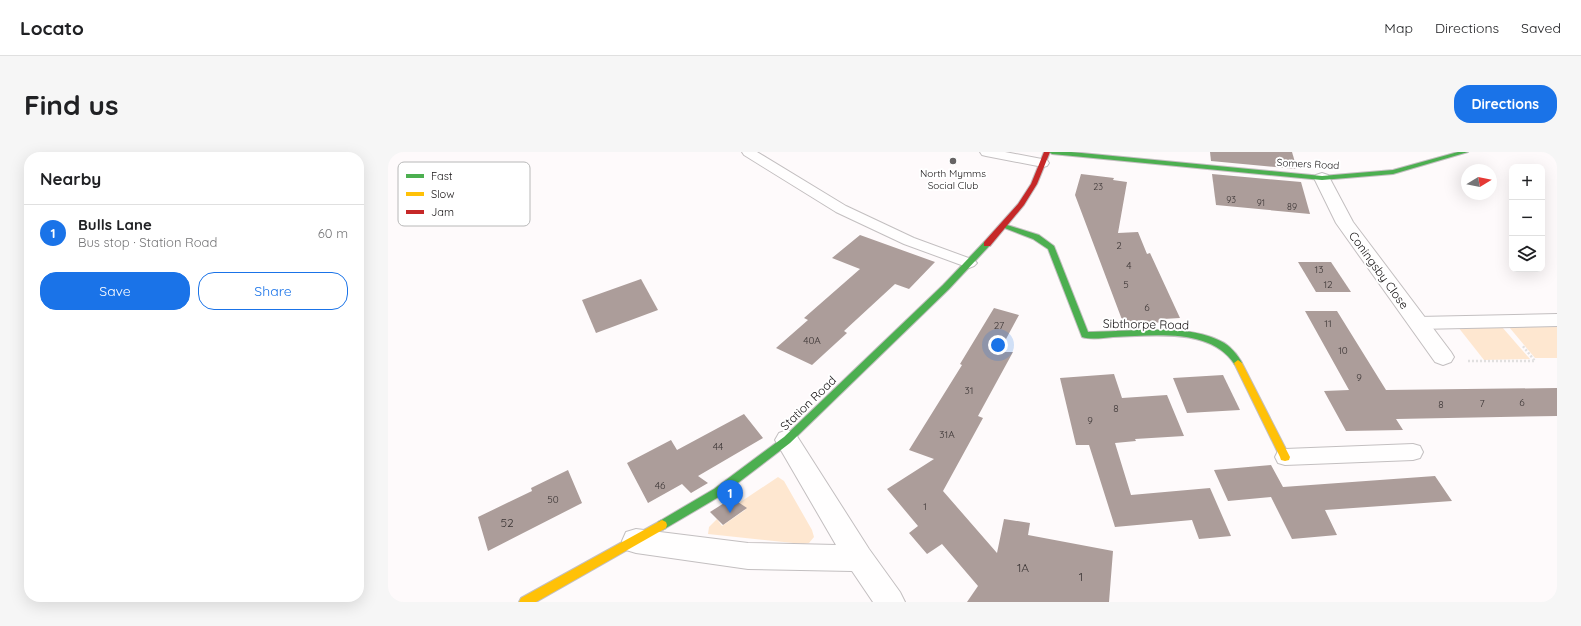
<!DOCTYPE html>
<meta charset="utf-8">
<style>
:root{--surface:#fff;--page:#f6f6f6;--text:#202124;--muted:#757577;--line:#e0e0e0;--accent:#1a73e8}
body{margin:0;font-family:Quicksand,sans-serif;background:var(--page);color:var(--text)}
.controls{position:absolute;right:12px;top:12px;display:grid;overflow:hidden;border-radius:8px;box-shadow:0 4px 16px #0002}
.controls button{width:36px;height:36px;display:grid;place-items:center;padding:0;border:0;border-bottom:1px solid var(--line);background:var(--surface);color:var(--text);font:20px sans-serif}
.compass{position:absolute;left:1073px;top:12px;width:36px;height:36px;border-radius:50%;background:var(--surface);box-shadow:0 4px 16px #0002;rotate:80deg}
.you{position:absolute;left:610px;top:193px;width:14px;height:14px;margin:-10px;border:3px solid #fff;border-radius:50%;background:#1a73e8;box-shadow:0 0 0 6px #1a73e833}
.badge{display:grid;place-items:center;width:26px;height:26px;border-radius:50%;background:var(--accent);color:#fff;font-size:13px;font-weight:700}
.pin{position:absolute;translate:-50% -33px;filter:drop-shadow(0 1px 2px #0008)}
.pin::after{content:'';position:absolute;top:21px;width:14px;height:12px;background:inherit;clip-path:polygon(0 0,100% 0,50% 100%)}
.list{margin:0;padding:0;list-style:none}
h2{display:flex;justify-content:space-between;align-items:center;height:52px;margin:0;padding:0 16px;font-size:17px}
h2 small{font-size:13px;font-weight:400;color:var(--muted)}
.list li{display:grid;grid-template-columns:26px 1fr auto;gap:12px;align-items:center;box-sizing:border-box;height:56px;padding:0 16px;border-top:1px solid var(--line)}
.list b{display:block;font-size:15px;white-space:nowrap}
.list p{margin:0;font-size:13px;white-space:nowrap;color:var(--muted)}
.list em{font-size:13px;font-style:normal;color:var(--muted)}
.actions{display:flex;gap:8px;padding:12px 16px}
.actions a{flex:1;padding:9px 0;border:1px solid var(--accent);border-radius:16px;text-align:center;font-size:14px;color:var(--accent)}
.actions .main{background:var(--accent);color:#fff}
.icon{flex:none;width:22px;height:22px;fill:none;stroke:currentColor;stroke-width:2;stroke-linecap:round;stroke-linejoin:round}
.map{position:relative;flex:none;width:1169px;height:450px;overflow:hidden;border-radius:16px}
header{display:flex;align-items:center;gap:24px;box-sizing:border-box;height:56px;padding:0 20px;background:var(--surface);border-bottom:1px solid var(--line)}
header strong{font-size:19px}
nav{display:flex;gap:22px;margin-inline-start:auto;font-size:14px}
.intro{display:flex;align-items:center;justify-content:space-between;box-sizing:border-box;height:96px;padding:0 24px}
h1{margin:0;font-size:28px}
.button{padding:10px 18px;border-radius:16px;background:var(--accent);color:#fff;font-size:14px;font-weight:700}
main{display:flex;gap:24px;padding:0 24px}
aside{flex:1;background:var(--surface);border-radius:16px;box-shadow:0 4px 16px #0002}
.map>svg:first-child{display:block}
.green{fill:#fee7d0}
.building{fill:#ac9d9a}
.lines{fill:none;stroke-linecap:round;stroke-linejoin:round}
.lane-casing{stroke:#c3bfc0;stroke-width:2}
.street-casing{stroke:#c3bfc0;stroke-width:2}
.fast-casing{stroke:#c3bfc0;stroke-width:2}
.slow-casing{stroke:#c3bfc0;stroke-width:2}
.jam-casing{stroke:#c3bfc0;stroke-width:2}
.path{stroke:#e1e0e0;stroke-width:2.5;stroke-dasharray:2 2;stroke-linecap:butt}
.lane{fill:#fffefe;fill-rule:evenodd}
.street{fill:#fffefe;fill-rule:evenodd}
.fast{fill:#4caf50;fill-rule:evenodd}
.slow{fill:#ffc107;fill-rule:evenodd}
.jam{fill:#c62828;fill-rule:evenodd}
.poi-dot{fill:#666364;stroke:#fff;stroke-width:1.5}
.labels{text-anchor:middle;dominant-baseline:central;stroke-width:4;stroke-linejoin:round;paint-order:stroke}
.far-number-label{font-size:9px;fill:#3a3434}
.far-street-label{font-size:10px;fill:#141112;stroke:#fff}
.far-poi-label{font-size:10px;fill:#141112;stroke:#fff}
.number-label{font-size:10px;fill:#3a3434}
.street-label{font-size:12px;fill:#141112;stroke:#fff}
.near-number-label{font-size:12px;fill:#3a3434}
.key{fill:#fff;stroke:#b8b8b8;stroke-width:1}
.key-label{font-size:11px;fill:#141112}
</style>
<header>
<strong>Locato</strong>
<nav><a>Map</a><a>Directions</a><a>Saved</a></nav>
</header>
<div class="intro"><h1>Find us</h1><a class="button">Directions</a></div>
<main>
<aside>
<h2>Nearby<small></small></h2>
<ul class="list">
<li><span class="badge">1</span><div><b>Bulls Lane</b><p>Bus stop · Station Road</p></div><em>60 m</em></li>
</ul>
<div class="actions"><a class="main">Save</a><a>Share</a></div>
</aside>
<div class="map">
<svg width="1169" height="450" viewBox="0 0 1169 450">
<rect width="100%" height="100%" fill="#fefafb"/>
<!-- green -->
<g class="green">
<polygon points="1070,175 1114,175 1142,207 1096,208"/>
<polygon points="1121,175 1169,175 1169,206 1147,206"/>
<polygon points="390,325 396,329 424,378 426,385 421,391 415,392 320,382 321,375 329,367 334,374 357,358 351,351"/>
</g>
<!-- building -->
<g class="building">
<polygon points="822,0 904,0 909,17 823,9"/>
<polygon points="693,22 726,26 725,28 739,30 730,81 750,80 759,102 762,101 792,166 775,167 777,170 736,173 687,43"/>
<polygon points="824,22 913,30 922,62 828,53"/>
<polygon points="472,83 547,110 521,137 507,132 456,179 459,181 424,213 388,196 420,168 416,166 472,117 444,106"/>
<polygon points="910,110 943,110 963,140 928,140"/>
<polygon points="253,127 270,158 208,181 194,148"/>
<polygon points="606,156 631,163 611,200 625,200 590,264 595,266 555,339 609,401 616,367 642,371 640,383 725,399 721,450 579,450 590,434 554,392 539,402 521,381 530,374 499,337 546,307 521,298 574,213 572,212"/>
<polygon points="917,159 949,159 998,238 1169,236 1169,264 1008,267 1015,278 958,279 936,239 961,238"/>
<polygon points="726,222 734,246 779,243 796,284 747,287 748,289 727,291 743,343 822,336 843,384 811,387 804,368 727,375 701,293 688,293 672,226"/>
<polygon points="835,223 852,258 799,261 785,226"/>
<polygon points="356,262 375,286 310,324 320,331 303,341 294,332 260,351 239,311 283,288 289,298"/>
<polygon points="883,313 895,335 1047,324 1064,349 937,358 949,383 904,387 883,345 840,349 826,318"/>
<polygon points="180,318 194,351 100,399 90,365 144,339 143,336"/>
<polygon points="344,346 359,356 335,373 322,360"/>
</g>
<g class="lines">
<defs>
<g id="lane">
<polygon points="354,0 369,0 458,54 526,86 586,108 589,111 586,114 581,116 576,114 516,92 448,60 356,3"/>
<polygon points="592,0 617,0 659,8 661,11 659,14 655,15 598,4 594,3"/>
<polygon points="1169,162 1169,174 1030,177 1024,175 1022,171 1024,167 1030,165"/>
<polygon points="1025,292 1032,294 1035,300 1032,306 1025,308 897,313 890,311 887,305 890,299 897,297"/>
</g>
<g id="street">
<polygon points="934,21 940,23 965,70 1063,200 1066,205 1063,210 1055,213 1047,210 948,71 926,26 928,23"/>
<polygon points="399,278 407,281 481,397 512,440 517,450 485,450 464,419 360,417 248,401 238,398 234,389 238,380 248,377 360,391 448,393 387,288 391,281"/>
</g>
<g id="fast">
<polygon points="661,0 683,0 934,24 1005,18 1070,0 1080,0 1005,22 934,28 664,2"/>
<path d="M616 72 651 83 666 94 700 180C737 180 795 172 828 187 839 191 847 199 853 209L854 211 853 213H847C823 175 764 184 725 185 715 186 703 188 694 185L660 97 645 87 614 75V73Z"/>
<polygon points="596,90 602,90 603,92 561,137 402,291 334,343 278,376 274,378 270,376 269,373 270,370 326,337 396,285 555,133"/>
</g>
<g id="slow">
<polygon points="850,208 854,211 902,305 901,308 897,309 893,308 892,305 846,211"/>
<polygon points="274,368 278,370 279,373 278,376 148,450 131,450 133,446"/>
</g>
<polygon id="jam" points="656,0 662,0 649,32 636,53 602,94 596,94 596,90 630,52 643,32"/>
</defs>
<!-- lane casing -->
<use href="#lane" class="lane-casing"/>
<!-- street casing -->
<use href="#street" class="street-casing"/>
<!-- fast casing -->
<use href="#fast" class="fast-casing"/>
<!-- slow casing -->
<use href="#slow" class="slow-casing"/>
<!-- jam casing -->
<use href="#jam" class="jam-casing"/>
<!-- path -->
<polyline class="path" points="1080,209 1147,209 1134,193"/>
<!-- lane -->
<use href="#lane" class="lane"/>
<!-- street -->
<use href="#street" class="street"/>
<!-- fast -->
<use href="#fast" class="fast"/>
<!-- slow -->
<use href="#slow" class="slow"/>
<!-- jam -->
<use href="#jam" class="jam"/>
</g>
<!-- markers -->
<circle class="poi-dot" cx="565" cy="9" r="4"/>
<g class="labels">
<!-- far-number labels -->
<g class="far-number-label">
<text x="710" y="34">23</text>
<text x="843" y="47">93</text>
<text x="873" y="50">91</text>
<text x="904" y="54">89</text>
</g>
<!-- far-street labels -->
<g class="far-street-label">
<text transform="translate(920 12) rotate(3)">Somers Road</text>
</g>
<!-- far-poi labels -->
<g class="far-poi-label">
<text x="565" y="21">North Mymms<tspan x="565" dy="12">Social Club</tspan></text>
</g>
<!-- number labels -->
<g class="number-label">
<text x="731" y="93">2</text>
<text x="741" y="113">4</text>
<text x="931" y="117">13</text>
<text x="738" y="132">5</text>
<text x="940" y="132">12</text>
<text x="759" y="155">6</text>
<text x="940" y="171">11</text>
<text x="611" y="173">27</text>
<text x="424" y="188">40A</text>
<text x="955" y="198">10</text>
<text x="971" y="225">9</text>
<text x="581" y="238">31</text>
<text x="1134" y="250">6</text>
<text x="1094" y="251">7</text>
<text x="1053" y="252">8</text>
<text x="728" y="256">8</text>
<text x="702" y="268">9</text>
<text x="559" y="282">31A</text>
<text x="330" y="294">44</text>
<text x="272" y="333">46</text>
<text x="165" y="347">50</text>
<text x="537" y="354">1</text>
</g>
<!-- street labels -->
<g class="street-label">
<text transform="translate(991 118) rotate(54)">Coningsby Close</text>
<text transform="translate(758 172) rotate(1)">Sibthorpe Road</text>
<text transform="translate(420 251) rotate(-44)">Station Road</text>
</g>
<!-- near-number labels -->
<g class="near-number-label">
<text x="119" y="370">52</text>
<text x="635" y="415">1A</text>
<text x="693" y="424">1</text>
</g>
</g>
<!-- legend -->
<rect x="10" y="10" width="132" height="64" rx="6" class="key"/>
<rect x="18" y="22" width="18" height="4" fill="#4caf50"/>
<rect x="18" y="40" width="18" height="4" fill="#ffc107"/>
<rect x="18" y="58" width="18" height="4" fill="#c62828"/>
<g class="key-label">
<text x="43" y="28">Fast</text>
<text x="43" y="46">Slow</text>
<text x="43" y="64">Jam</text>
</g>
</svg>
<div class="controls">
<button>+</button>
<button>−</button>
<button><svg class="icon" aria-label="layers" viewBox="0 0 24 24"><path d="M12 4l9 5-9 5-9-5zM3 14l9 5 9-5"/></svg></button>
</div>
<svg class="compass" viewBox="-18 -18 36 36"><path d="M0-13l5 13h-10z" fill="#e53935"/><path d="M0 13l5-13h-10z" fill="#757577"/></svg>
<div class="you"></div>
<div class="pin badge" style="left:342px;top:361px">1</div>
</div>
</main>
